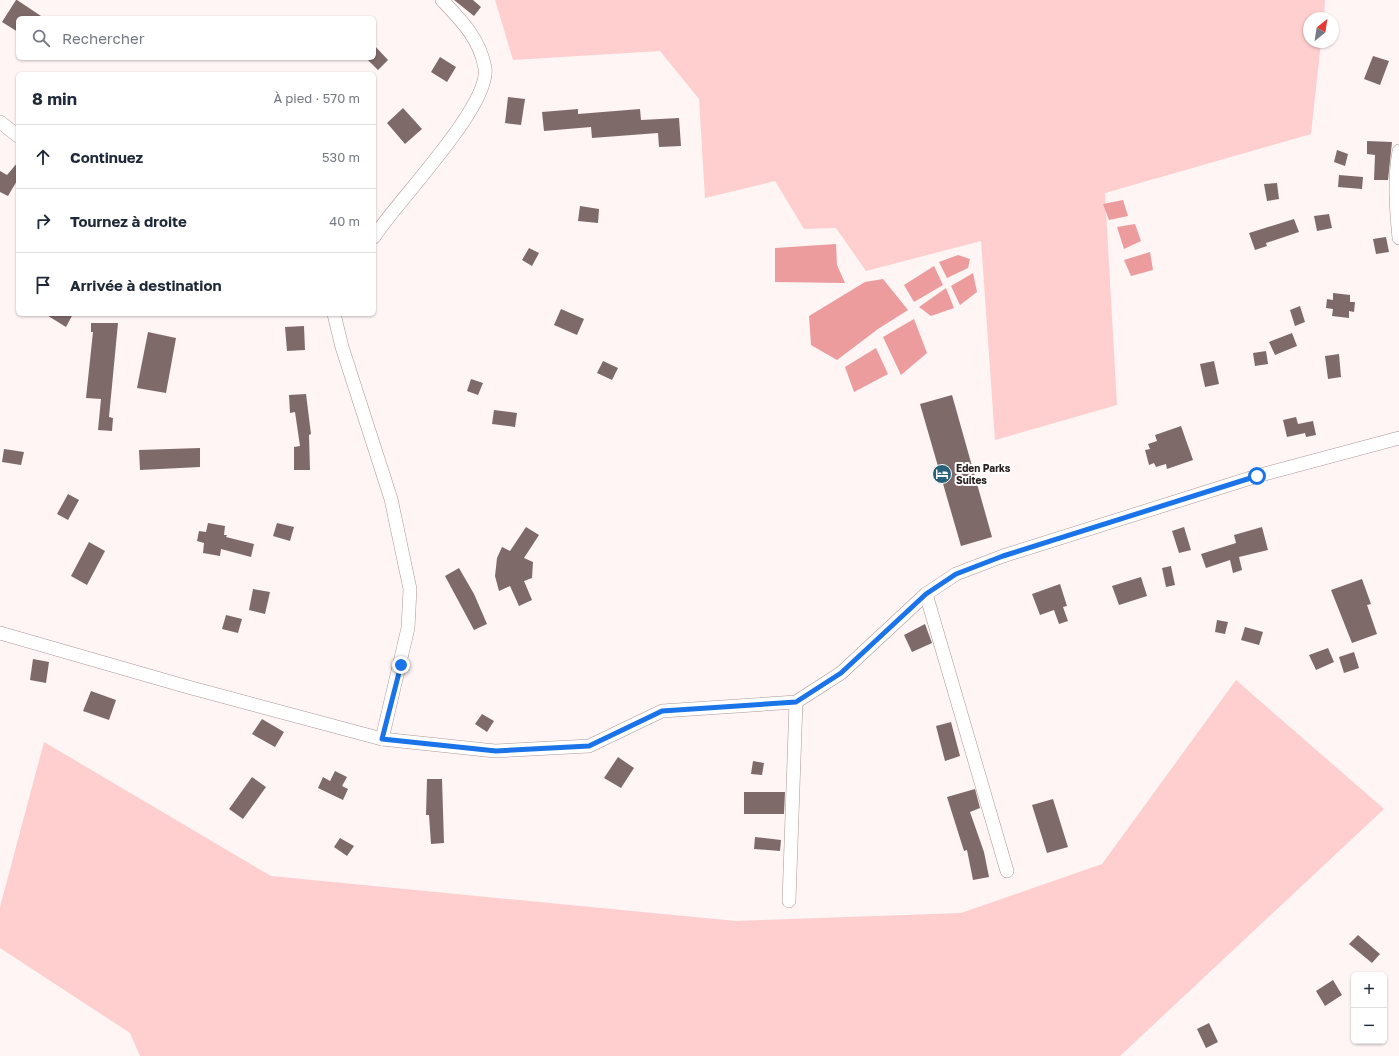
<!DOCTYPE html>
<html lang="fr">
<meta charset="utf-8">
<style>
:root{--surface:#fff;--page:#f2f2f3;--text:#1f2937;--muted:#747a83;--line:#e0e1e3}
body{margin:0;font-family:"Golos Text",sans-serif;background:var(--page);color:var(--text)}
.controls{position:absolute;right:12px;bottom:12px;display:grid;overflow:hidden;border-radius:6px;box-shadow:0 1px 3px #0004}
.controls button{width:36px;height:36px;display:grid;place-items:center;padding:0;border:0;border-bottom:1px solid var(--line);background:var(--surface);color:var(--text);font:20px sans-serif}
.compass{position:absolute;left:1303px;top:12px;width:36px;height:36px;border-radius:50%;background:var(--surface);box-shadow:0 1px 3px #0004;rotate:30deg}
.stop{position:absolute;width:12px;height:12px;margin:-9px;border:3px solid #1a73e8;border-radius:50%;background:#fff}
.stop.end{background:#1a73e8;border-color:#fff;box-shadow:0 1px 4px #0008}
.list{margin:0;padding:0;list-style:none}
h2{display:flex;justify-content:space-between;align-items:center;height:52px;margin:0;padding:0 16px;font-size:17px}
h2 small{font-size:13px;font-weight:400;color:var(--muted)}
.list li{display:grid;grid-template-columns:26px 1fr auto;gap:12px;align-items:center;box-sizing:border-box;height:64px;padding:0 16px;border-top:1px solid var(--line)}
.list b{display:block;font-size:15px;white-space:nowrap}
.list em{font-size:13px;font-style:normal;color:var(--muted)}
.icon{flex:none;width:22px;height:22px;fill:none;stroke:currentColor;stroke-width:2;stroke-linecap:round;stroke-linejoin:round}
.map{position:relative;flex:none;width:1399px;height:1056px;overflow:hidden}
.search{position:absolute;background:var(--surface);box-shadow:0 1px 3px #0004;left:16px;top:16px;width:360px;height:44px;display:flex;align-items:center;gap:10px;box-sizing:border-box;padding:0 14px;border-radius:6px;color:var(--muted);font-size:15px}
.panel{position:absolute;background:var(--surface);box-shadow:0 1px 3px #0004;left:16px;top:72px;width:360px;height:244px;border-radius:6px}
.map>svg:first-child{display:block}
.green{fill:#ffcfcf}
.water{fill:#ec9c9d}
.building{fill:#7f6a6a}
.lines{fill:none;stroke-linecap:round;stroke-linejoin:round}
.minor-casing{stroke:#ad9797;stroke-width:14}
.minor{stroke:#fff;stroke-width:13}
.route{stroke:#1a73e8;stroke-width:5}
.labels{text-anchor:middle;dominant-baseline:central;stroke-width:4;stroke-linejoin:round;paint-order:stroke}
.poi-label{font-size:10px;font-weight:bold;fill:#292020;stroke:#fff;text-anchor:start}
</style>
<div class="map">
<svg width="1399" height="1056" viewBox="0 0 1399 1056">
<rect width="100%" height="100%" fill="#fef5f4"/>
<!-- green -->
<g class="green">
<polygon points="495,0 1325,0 1324,18 1309,18 1309,42 1321,42 1311,134 1105,193 1117,405 995,440 981,241 866,271 836,228 804,229 775,181 705,198 699,99 660,51 513,60"/>
<polygon points="1236,680 1384,809 1120,1056 140,1056 130,1033 0,948 0,907 44,742 271,876 736,921 961,913 1102,864"/>
</g>
<!-- water -->
<g class="water">
<polygon points="1123,200 1128,216 1109,220 1103,204"/>
<polygon points="1135,224 1141,241 1124,249 1117,227"/>
<polygon points="836,244 837,265 845,283 775,282 775,248"/>
<polygon points="1150,252 1153,270 1131,276 1124,260"/>
<polygon points="958,255 970,259 968,268 947,278 939,262"/>
<polygon points="934,266 943,285 914,302 904,285"/>
<polygon points="973,273 977,292 960,305 951,286"/>
<polygon points="883,279 908,310 878,329 837,360 811,345 809,316 865,282"/>
<polygon points="946,288 954,308 931,316 919,307"/>
<polygon points="914,319 927,353 901,375 883,337"/>
<polygon points="876,348 888,374 854,392 845,367"/>
</g>
<!-- building -->
<g class="building">
<polygon points="16,0 17,0 44,18 18,18 18,32 2,22"/>
<polygon points="454,0 473,0 481,7 474,16"/>
<polygon points="374,45 388,60 378,70 366,58 374,58"/>
<polygon points="1373,56 1389,61 1380,85 1364,79"/>
<polygon points="440,57 456,67 447,82 431,72"/>
<polygon points="508,97 525,99 521,125 505,123"/>
<polygon points="403,108 422,129 405,144 387,123"/>
<polygon points="578,109 578,114 640,109 641,120 679,118 681,146 659,147 658,133 592,138 591,127 544,131 542,112"/>
<polygon points="1367,141 1392,142 1388,180 1374,180 1375,155 1367,154"/>
<polygon points="1337,150 1348,154 1345,166 1334,162"/>
<polygon points="18,162 18,179 8,196 0,192 0,171 7,175"/>
<polygon points="1339,175 1363,177 1362,189 1338,187"/>
<polygon points="1277,183 1279,199 1267,201 1264,184"/>
<polygon points="580,206 599,209 598,223 578,221"/>
<polygon points="1329,214 1332,228 1317,231 1314,216"/>
<polygon points="1294,219 1299,232 1266,243 1267,246 1255,250 1249,233"/>
<polygon points="1386,237 1389,252 1376,254 1373,239"/>
<polygon points="529,248 539,253 532,266 522,260"/>
<polygon points="1333,293 1350,295 1350,302 1355,302 1354,312 1349,311 1349,318 1332,316 1333,309 1326,308 1327,299 1333,300"/>
<polygon points="1300,306 1305,322 1295,326 1290,310"/>
<polygon points="561,309 584,319 577,335 554,325"/>
<polygon points="45,314 73,314 66,327"/>
<polygon points="91,323 118,323 109,417 113,418 112,431 98,430 101,399 86,398 93,332 91,332"/>
<polygon points="304,326 305,350 287,351 285,327"/>
<polygon points="148,332 176,338 166,393 137,388"/>
<polygon points="1292,333 1297,346 1275,355 1269,342"/>
<polygon points="1266,351 1268,364 1255,366 1253,353"/>
<polygon points="1339,354 1341,377 1328,379 1325,356"/>
<polygon points="603,361 618,368 612,380 597,373"/>
<polygon points="1214,361 1219,384 1205,387 1200,364"/>
<polygon points="471,379 483,383 478,395 467,391"/>
<polygon points="306,394 311,434 309,435 310,470 294,470 294,447 300,446 295,412 290,413 289,395"/>
<polygon points="952,395 992,537 961,546 920,404"/>
<polygon points="494,410 517,413 515,427 492,424"/>
<polygon points="1296,417 1298,424 1313,421 1316,435 1306,437 1305,433 1287,437 1283,420"/>
<polygon points="1181,426 1193,460 1167,469 1166,464 1156,467 1154,463 1149,465 1145,450 1150,449 1148,444 1157,441 1155,435"/>
<polygon points="200,448 200,467 140,470 139,450"/>
<polygon points="4,449 24,452 21,465 2,462"/>
<polygon points="68,494 79,500 68,520 57,514"/>
<polygon points="208,523 225,526 224,535 227,535 226,537 254,544 251,557 221,549 220,556 203,553 204,543 197,541 199,531 206,532"/>
<polygon points="277,523 294,527 290,541 273,536"/>
<polygon points="526,527 539,535 524,558 533,562 532,578 524,581 532,600 519,606 510,586 499,591 495,576 497,558 502,547 510,551"/>
<polygon points="1184,527 1191,550 1179,553 1172,531"/>
<polygon points="1262,527 1268,550 1239,557 1242,570 1233,573 1230,560 1206,568 1201,554 1236,543 1234,535"/>
<polygon points="89,542 105,551 87,585 71,576"/>
<polygon points="1171,566 1175,585 1166,587 1162,568"/>
<polygon points="459,568 474,594 487,624 474,630 445,576"/>
<polygon points="1141,577 1147,596 1119,605 1112,586"/>
<polygon points="1362,579 1371,604 1367,605 1377,634 1352,643 1331,590"/>
<polygon points="1060,584 1067,606 1063,607 1068,621 1059,624 1054,610 1040,615 1032,594"/>
<polygon points="253,589 270,592 265,614 249,610"/>
<polygon points="226,615 242,619 238,633 222,629"/>
<polygon points="1217,620 1228,622 1225,634 1215,632"/>
<polygon points="925,624 932,643 912,652 904,635"/>
<polygon points="1245,627 1263,632 1259,645 1241,640"/>
<polygon points="1328,648 1334,662 1316,670 1309,655"/>
<polygon points="1354,652 1359,668 1344,673 1339,657"/>
<polygon points="33,659 49,662 46,683 30,680"/>
<polygon points="91,691 116,700 109,720 83,711"/>
<polygon points="482,714 494,721 487,732 475,724"/>
<polygon points="262,719 284,732 275,747 252,734"/>
<polygon points="951,722 960,756 945,761 936,726"/>
<polygon points="618,757 634,768 621,788 604,778"/>
<polygon points="753,761 764,763 762,775 751,774"/>
<polygon points="335,771 347,777 342,786 348,789 343,800 318,788 323,777 330,781"/>
<polygon points="252,777 266,787 243,819 229,809"/>
<polygon points="427,779 442,779 444,843 431,844 429,815 426,815"/>
<polygon points="975,789 980,808 970,812 984,852 989,877 973,880 967,850 964,851 947,797"/>
<polygon points="744,792 785,792 784,814 744,814"/>
<polygon points="1053,799 1068,847 1047,853 1032,805"/>
<polygon points="755,837 781,840 780,851 754,849"/>
<polygon points="340,838 354,846 347,856 334,847"/>
<polygon points="1358,935 1380,954 1372,963 1349,944"/>
<polygon points="1333,980 1342,995 1325,1006 1316,991"/>
<polygon points="1209,1023 1218,1042 1206,1048 1197,1029"/>
</g>
<g class="lines">
<defs>
<g id="minor">
<polyline points="0,122 18,136"/>
<path d="M1399 151C1394 180 1396 208 1399 238"/>
<path d="M374 237C396 202 491 106 485 68 480 39 461 20 442 0"/>
<polyline points="334,314 342,347 391,499 410,589 408,628 382,739"/>
<polyline points="926,594 1007,871"/>
<polyline points="0,633 188,687 382,739 495,751 589,746 662,711 796,702 841,673 926,594 956,574 1003,556 1257,476 1399,438"/>
<polyline points="789,901 796,702"/>
</g>
</defs>
<!-- minor casing -->
<use href="#minor" class="minor-casing"/>
<!-- minor -->
<use href="#minor" class="minor"/>
</g>
<g class="lines">
<!-- route -->
<polyline class="route" points="401,665 382,739 496,751 589,746 662,711 796,702 841,673 926,594 956,574 1003,556 1257,476"/>
</g>
<!-- icons -->
<defs>
<symbol id="hotel-disc" viewBox="-11 -11 22 22"><circle r="9.5" fill="#27617a" stroke="#fff"/><path d="M-6-4.5h1.5V1H6V5H4.5V3h-9V5H-6ZM-4 0a1.8 1.8 0 1 1 3.6 0ZM.5 0V-2.5h3Q6-2.5 6 0Z" fill="#fff"/></symbol>
</defs>
<g fill-rule="evenodd">
<use href="#hotel-disc" x="931" y="463" width="22" height="22"/>
</g>
<g class="labels">
<!-- poi labels -->
<g class="poi-label">
<text x="956" y="468">Eden Parks<tspan x="956" dy="12">Suites</tspan></text>
</g>
</g>
</svg>
<div class="controls">
<button>+</button>
<button>−</button>
</div>
<svg class="compass" viewBox="-18 -18 36 36"><path d="M0-13l5 13h-10z" fill="#e53935"/><path d="M0 13l5-13h-10z" fill="#747a83"/></svg>
<div class="stop" style="left:1257px;top:476px"></div>
<div class="stop end" style="left:401px;top:665px"></div>
<div class="search"><svg class="icon" aria-label="search" viewBox="0 0 24 24"><circle cx="10" cy="10" r="6"/><path d="M15 15l6 6"/></svg>Rechercher</div>
<section class="panel">
<h2>8 min<small>À pied · 570 m</small></h2>
<ul class="list">
<li><svg class="icon" aria-label="ahead" viewBox="0 0 24 24"><path d="M12 20V5M6 11l6-6 6 6"/></svg><div><b>Continuez</b></div><em>530 m</em></li>
<li><svg class="icon" aria-label="right" viewBox="0 0 24 24"><path d="M7 20v-9h11M14 6l5 5-5 5"/></svg><div><b>Tournez à droite</b></div><em>40 m</em></li>
<li><svg class="icon" aria-label="arrive" viewBox="0 0 24 24"><path d="M6 21V4h12l-3 4 3 4H6"/></svg><div><b>Arrivée à destination</b></div></li>
</ul>
</section>
</div>
